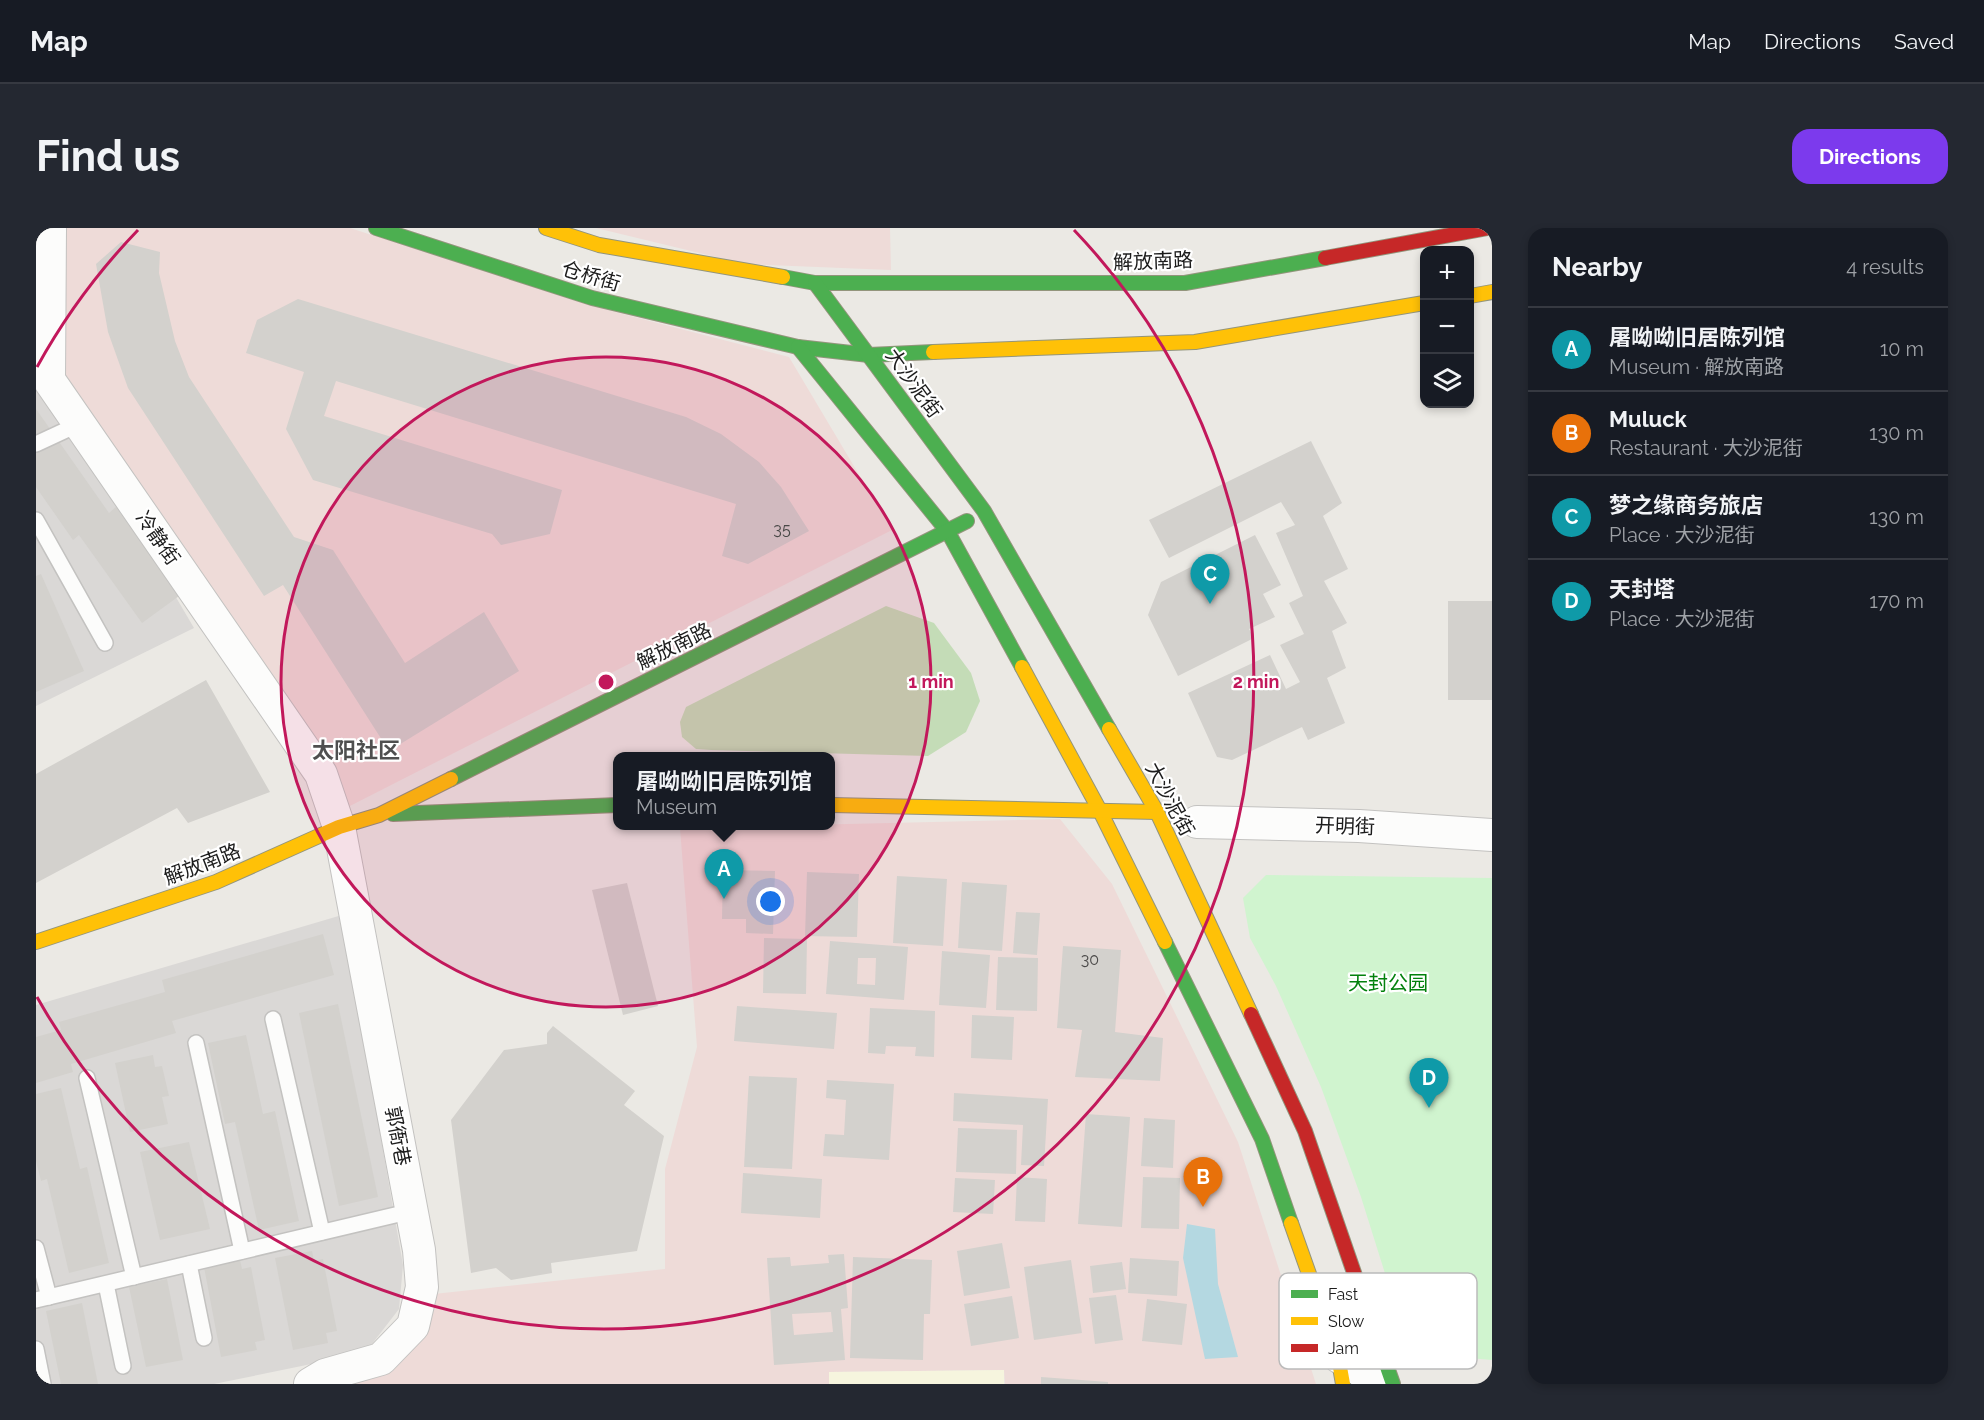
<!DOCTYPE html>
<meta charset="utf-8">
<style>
:root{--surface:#171b24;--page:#242831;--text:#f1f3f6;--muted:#9ea1a6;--line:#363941;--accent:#7c3aed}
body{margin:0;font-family:Raleway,"Noto Sans SC",sans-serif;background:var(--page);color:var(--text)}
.controls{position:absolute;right:18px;top:18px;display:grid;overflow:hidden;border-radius:12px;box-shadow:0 3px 9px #0003}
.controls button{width:54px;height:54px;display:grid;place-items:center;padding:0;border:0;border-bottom:2px solid var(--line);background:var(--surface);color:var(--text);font:30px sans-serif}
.you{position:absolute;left:735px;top:674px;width:21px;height:21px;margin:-15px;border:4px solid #fff;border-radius:50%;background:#1a73e8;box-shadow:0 0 0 9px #1a73e833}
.badge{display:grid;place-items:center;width:39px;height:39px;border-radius:50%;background:var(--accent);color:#fff;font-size:20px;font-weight:700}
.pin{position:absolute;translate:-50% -50px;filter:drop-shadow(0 2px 3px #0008)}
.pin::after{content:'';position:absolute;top:32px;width:21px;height:18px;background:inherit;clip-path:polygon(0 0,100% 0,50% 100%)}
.popup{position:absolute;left:577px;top:524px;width:222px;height:78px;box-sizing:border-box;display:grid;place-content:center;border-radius:12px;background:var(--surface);filter:drop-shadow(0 2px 4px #0005);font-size:20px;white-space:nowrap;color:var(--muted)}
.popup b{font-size:22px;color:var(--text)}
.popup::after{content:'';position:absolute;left:50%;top:100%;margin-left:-12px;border:12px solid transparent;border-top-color:var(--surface)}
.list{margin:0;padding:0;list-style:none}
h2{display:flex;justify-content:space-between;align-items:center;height:78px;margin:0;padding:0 24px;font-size:26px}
h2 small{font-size:20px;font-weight:400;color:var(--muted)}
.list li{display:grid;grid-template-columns:39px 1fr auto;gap:18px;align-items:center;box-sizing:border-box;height:84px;padding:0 24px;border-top:2px solid var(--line)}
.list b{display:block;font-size:22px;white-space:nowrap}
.list p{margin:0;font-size:20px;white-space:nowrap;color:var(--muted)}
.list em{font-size:20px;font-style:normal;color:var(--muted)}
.icon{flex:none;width:33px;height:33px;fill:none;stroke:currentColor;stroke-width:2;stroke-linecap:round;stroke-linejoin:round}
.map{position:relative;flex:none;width:1456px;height:1156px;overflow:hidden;border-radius:18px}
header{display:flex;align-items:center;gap:36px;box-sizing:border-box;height:84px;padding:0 30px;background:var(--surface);border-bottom:2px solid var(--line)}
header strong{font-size:28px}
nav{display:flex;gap:33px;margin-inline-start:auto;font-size:21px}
.intro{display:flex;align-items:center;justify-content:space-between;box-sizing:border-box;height:144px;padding:0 36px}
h1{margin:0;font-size:42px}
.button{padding:15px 27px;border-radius:18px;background:var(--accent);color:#fff;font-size:21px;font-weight:700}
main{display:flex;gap:36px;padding:0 36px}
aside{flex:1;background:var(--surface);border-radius:18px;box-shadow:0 3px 9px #0003}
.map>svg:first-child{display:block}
.residential{fill:#dad8d6}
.commercial{fill:#eedbd8}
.education{fill:#f6f5de}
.forest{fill:#c4dcb7}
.park{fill:#d0f4cf}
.water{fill:#b4d8e1}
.building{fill:#d3d1cd;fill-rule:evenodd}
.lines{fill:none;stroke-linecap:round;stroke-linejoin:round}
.lane-casing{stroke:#c3c2c0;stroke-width:18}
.street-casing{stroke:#c3c2c0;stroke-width:34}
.fast-casing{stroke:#93957c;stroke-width:16}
.slow-casing{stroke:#93957c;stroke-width:16}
.jam-casing{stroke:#93957c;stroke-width:16}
.lane{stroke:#fcfcfb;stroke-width:15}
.street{stroke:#fcfcfb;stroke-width:32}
.fast{stroke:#4caf50;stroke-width:14}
.slow{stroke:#ffc107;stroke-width:14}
.jam{stroke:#c62828;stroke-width:14}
.ring{fill:none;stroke:#c2185b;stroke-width:3}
.labels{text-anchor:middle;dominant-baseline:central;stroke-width:4.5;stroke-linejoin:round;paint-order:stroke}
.number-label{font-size:16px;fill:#4a4948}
.street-label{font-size:20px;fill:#1c1c1c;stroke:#fff}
.park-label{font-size:20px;fill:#03810d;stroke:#fff}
.quarter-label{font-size:22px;font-weight:bold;fill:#4f4f4f;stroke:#fff}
.key{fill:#fff;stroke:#bbb;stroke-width:1.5}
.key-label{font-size:16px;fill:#1c1c1c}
.centre{fill:#c2185b;stroke:#fff;stroke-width:3}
.ring-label{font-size:18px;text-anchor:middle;font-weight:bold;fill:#c2185b;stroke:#fff;stroke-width:4.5;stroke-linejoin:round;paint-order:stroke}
</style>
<header>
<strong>Map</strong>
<nav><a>Map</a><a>Directions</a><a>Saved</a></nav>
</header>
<div class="intro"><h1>Find us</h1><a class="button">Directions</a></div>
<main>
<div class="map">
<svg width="1456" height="1156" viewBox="0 0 1456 1156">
<rect width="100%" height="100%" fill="#ebe9e4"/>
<!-- residential -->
<g class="residential">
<polygon points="0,131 158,400 0,478"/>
<polygon points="306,687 367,1037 363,1081 329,1125 178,1156 0,1156 0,777"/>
</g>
<!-- commercial -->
<g class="commercial">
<polygon points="24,0 314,0 552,77 753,129 856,302 310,580 21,151"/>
<polygon points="560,0 854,0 855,42 709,36"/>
<polygon points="1024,591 1076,656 1202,914 1280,1156 969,1156 968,1142 793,1144 793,1156 294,1156 398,1066 629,1041 629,941 661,819 644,600"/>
</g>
<!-- education -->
<polygon class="education" points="968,1142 968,1156 793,1156 793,1144"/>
<!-- forest -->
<polygon class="forest" points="850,378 898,395 935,445 944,473 930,504 892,528 675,522 660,521 646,509 644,494 650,479"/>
<!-- park -->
<polygon class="park" points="1230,647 1456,650 1456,1132 1374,1125 1325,969 1285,859 1240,758 1214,710 1207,670"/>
<!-- water -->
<polygon class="water" points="1151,996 1179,1001 1182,1056 1202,1129 1169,1131 1147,1030"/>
<!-- building -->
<g class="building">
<polygon points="85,14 124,24 123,45 139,113 153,149 258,309 297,322 369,435 448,384 483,443 353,523 247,357 228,368 92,160 72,104 60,36"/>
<polygon points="262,71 650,189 685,206 723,234 745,259 773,303 712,336 686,328 700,276 300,153 288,188 526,262 514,306 465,317 456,306 277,252 250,201 268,144 210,125 221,92"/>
<polygon points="0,181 73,285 80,279 143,368 106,395 43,307 37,312 0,259"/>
<polygon points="1275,213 1306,275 1287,288 1312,341 1288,353 1311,395 1296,403 1310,440 1291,450 1309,495 1272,512 1266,499 1196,532 1181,529 1152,465 1234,427 1250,461 1264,454 1244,417 1268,406 1253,375 1267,368 1240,305 1259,297 1245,274 1133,330 1113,292"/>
<polygon points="1219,307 1245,357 1227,366 1239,389 1213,401 1218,410 1142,448 1112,387 1125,354"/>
<polygon points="5,346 48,443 0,464 0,348"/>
<rect x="1412" y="373" width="44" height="99"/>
<polygon points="170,452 234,564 152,595 141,580 0,655 0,546"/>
<polygon points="687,642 739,643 737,706 710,705 710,691 686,691"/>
<polygon points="771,644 823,646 821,709 769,708"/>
<polygon points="861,648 911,651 907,718 857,715"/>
<polygon points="926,654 971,657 966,723 922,720"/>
<polygon points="591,655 622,778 587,787 556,662"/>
<polygon points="980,684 1004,685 1001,727 977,725"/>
<polygon points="287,706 298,747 136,793 140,805 35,836 37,844 0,855 0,809 25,802 23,794 129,764 126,752"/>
<polygon points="728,710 771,711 770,766 727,765"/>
<path d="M794 713 872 719 868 772 790 766ZM822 730H840L839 757 821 756Z"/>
<polygon points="1027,718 1085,722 1079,804 1127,810 1124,853 1039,849 1046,802 1021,800"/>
<polygon points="906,723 954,727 950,780 903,777"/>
<polygon points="962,729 1002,730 1001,783 960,782"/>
<polygon points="302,776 342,969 303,978 263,785"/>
<polygon points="701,778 801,785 798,821 698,813"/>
<polygon points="834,780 899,783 898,829 879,828 880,819 850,818 849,826 832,825"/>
<polygon points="936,787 978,789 976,832 935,830"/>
<polygon points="517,798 599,863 588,877 628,908 601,1023 515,1035 516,1045 475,1052 460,1040 435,1045 415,892 468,822 511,816 511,805"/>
<polygon points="210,807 227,886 239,883 263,993 223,1002 199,894 189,896 172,815"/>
<polygon points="117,827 119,839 126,838 133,868 126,869 132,896 94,904 79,835"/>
<polygon points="713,848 761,850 756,941 708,939"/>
<polygon points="791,852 858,856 853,932 787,928 789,906 808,907 810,872 790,870"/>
<polygon points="25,860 44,941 51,939 73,1035 33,1045 11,951 5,953 0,933 0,866"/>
<polygon points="918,865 1012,871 1008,938 985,937 987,897 917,893"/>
<polygon points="1050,886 1094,889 1086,999 1042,996"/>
<polygon points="1108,890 1139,892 1137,940 1105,938"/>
<polygon points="922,900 981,902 980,946 920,944"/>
<polygon points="153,914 174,1001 124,1012 104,924"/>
<polygon points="707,945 786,951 784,990 705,985"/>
<polygon points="981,949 1011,951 1009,994 979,993"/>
<polygon points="1107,949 1144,950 1143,1001 1105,1000"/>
<polygon points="919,950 959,952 957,986 917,984"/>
<polygon points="966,1015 974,1060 928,1068 921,1023"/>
<polygon points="276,1023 278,1033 287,1031 301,1103 290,1105 292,1115 257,1122 239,1030"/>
<path d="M808 1026 812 1080 805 1081 809 1132 738 1137 731 1030 754 1029 755 1038 793 1035 792 1027ZM795 1084 797 1104 758 1107 756 1086Z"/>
<polygon points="817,1029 896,1032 894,1086 888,1086 887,1132 814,1130"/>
<polygon points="1094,1030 1143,1033 1141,1068 1092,1065"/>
<polygon points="204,1032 206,1041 215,1039 229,1112 219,1114 221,1122 185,1129 168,1039"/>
<polygon points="1035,1032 1046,1105 998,1112 988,1039"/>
<polygon points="1086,1034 1090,1061 1057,1065 1054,1038"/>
<polygon points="131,1051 147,1132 110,1139 93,1059"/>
<polygon points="1080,1067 1087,1112 1059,1116 1053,1070"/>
<polygon points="976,1068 983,1110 935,1118 928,1076"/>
<polygon points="1111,1071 1151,1076 1146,1117 1106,1113"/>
<polygon points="46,1075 62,1156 25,1156 10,1083"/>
<polygon points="1005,1149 1072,1154 1072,1156 1005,1156"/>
</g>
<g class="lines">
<defs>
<g id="lane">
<polyline points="0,216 43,196"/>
<polyline points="0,292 69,415"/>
<polyline points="237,791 286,1004"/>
<polyline points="160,815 206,1023"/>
<polyline points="51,850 98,1049"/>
<polyline points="0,1020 13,1069"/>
<polyline points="153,1036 168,1110"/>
<polyline points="70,1056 87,1138"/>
<polyline points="0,1072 376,983"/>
<polyline points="0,1121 7,1156"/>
</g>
<g id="street">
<polyline points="14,0 13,152 285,546 303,599 383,1022 386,1059 377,1098 345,1131 289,1147 274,1156"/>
<polyline points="1161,594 1323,598 1456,607"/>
<polyline points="1302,1128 1345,1156"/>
</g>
<g id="fast">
<polyline points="340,0 556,70 762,119 833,127 897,124"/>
<polyline points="747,49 779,55 1149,55 1289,30"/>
<polyline points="779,55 948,283 1073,501"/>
<polyline points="762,119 912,304 986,439"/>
<polyline points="415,551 931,293"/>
<polyline points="357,586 582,577"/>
<polyline points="1129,714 1226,911 1255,995"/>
<polyline points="1324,1062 1357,1156"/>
</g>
<g id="slow">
<polyline points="510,0 563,17 747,49"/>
<polyline points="1434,68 1456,64"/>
<polyline points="897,124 1159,114 1388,75"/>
<polyline points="986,439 1063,581 1129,714"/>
<polyline points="1073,501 1121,584 1215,786"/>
<polyline points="795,577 1121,584"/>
<polyline points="0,714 180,654 303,599 343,587 415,551"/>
<polyline points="1255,995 1302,1128 1307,1156"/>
</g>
<g id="jam">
<polyline points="1289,30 1452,0"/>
<polyline points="1215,786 1269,903 1324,1062"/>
</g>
</defs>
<!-- lane casing -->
<use href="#lane" class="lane-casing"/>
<!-- street casing -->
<use href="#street" class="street-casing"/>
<!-- fast casing -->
<use href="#fast" class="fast-casing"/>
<!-- slow casing -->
<use href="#slow" class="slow-casing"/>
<!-- jam casing -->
<use href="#jam" class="jam-casing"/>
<!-- lane -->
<use href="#lane" class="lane"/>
<!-- street -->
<use href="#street" class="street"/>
<!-- fast -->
<use href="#fast" class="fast"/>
<!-- slow -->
<use href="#slow" class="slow"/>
<!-- jam -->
<use href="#jam" class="jam"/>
</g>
<!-- distance rings -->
<circle cx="570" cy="454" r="325" fill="#c2185b" fill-opacity=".12"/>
<g class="ring">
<circle cx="570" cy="454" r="325"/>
<path d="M1 139A650 650 0 0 1 102 2M1038 2A650 650 0 1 1 1 769"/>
</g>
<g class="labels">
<!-- number labels -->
<g class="number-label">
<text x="746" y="301">35</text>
<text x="1054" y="731">30</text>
</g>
<!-- street labels -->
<g class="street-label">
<text transform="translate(1117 33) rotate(-2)">解放南路</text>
<text transform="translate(555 48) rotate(16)">仓桥街</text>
<text transform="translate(878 155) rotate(54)">大沙泥街</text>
<text transform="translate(122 310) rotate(55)">冷静街</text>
<text transform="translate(638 418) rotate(-26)">解放南路</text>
<text transform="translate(1134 571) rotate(62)">大沙泥街</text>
<text transform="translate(1309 598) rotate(2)">开明街</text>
<text transform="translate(166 636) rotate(-21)">解放南路</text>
<text transform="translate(362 908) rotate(79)">郭衙巷</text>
</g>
<!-- park labels -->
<g class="park-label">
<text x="1352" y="755">天封公园</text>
</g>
<!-- quarter labels -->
<g class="quarter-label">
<text x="320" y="522">太阳社区</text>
</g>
</g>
<!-- legend -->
<rect x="1243" y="1045" width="198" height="96" rx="9" class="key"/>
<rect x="1255" y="1062" width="27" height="8" fill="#4caf50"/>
<rect x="1255" y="1089" width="27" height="8" fill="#ffc107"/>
<rect x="1255" y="1116" width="27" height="8" fill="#c62828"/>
<g class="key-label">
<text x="1292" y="1072">Fast</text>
<text x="1292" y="1099">Slow</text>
<text x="1292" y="1126">Jam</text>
</g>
<circle cx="570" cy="454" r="9" class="centre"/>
<g class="ring-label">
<text x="895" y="460">1 min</text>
<text x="1220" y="460">2 min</text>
</g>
</svg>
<div class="controls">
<button>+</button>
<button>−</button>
<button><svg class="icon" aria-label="layers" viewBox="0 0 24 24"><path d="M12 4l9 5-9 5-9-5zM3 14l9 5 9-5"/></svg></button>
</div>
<div class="you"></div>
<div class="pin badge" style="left:688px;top:671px;background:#0f9aa8">A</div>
<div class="popup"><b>屠呦呦旧居陈列馆</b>Museum</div>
<div class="pin badge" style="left:1167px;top:979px;background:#e8710a">B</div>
<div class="pin badge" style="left:1174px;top:376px;background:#0f9aa8">C</div>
<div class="pin badge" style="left:1393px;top:880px;background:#0f9aa8">D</div>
</div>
<aside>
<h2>Nearby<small>4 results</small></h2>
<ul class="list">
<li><span class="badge" style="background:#0f9aa8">A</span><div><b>屠呦呦旧居陈列馆</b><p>Museum · 解放南路</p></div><em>10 m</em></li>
<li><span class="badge" style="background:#e8710a">B</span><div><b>Muluck</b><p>Restaurant · 大沙泥街</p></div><em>130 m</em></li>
<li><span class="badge" style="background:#0f9aa8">C</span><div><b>梦之缘商务旅店</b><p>Place · 大沙泥街</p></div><em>130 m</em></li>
<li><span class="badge" style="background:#0f9aa8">D</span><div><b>天封塔</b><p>Place · 大沙泥街</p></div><em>170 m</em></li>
</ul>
</aside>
</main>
